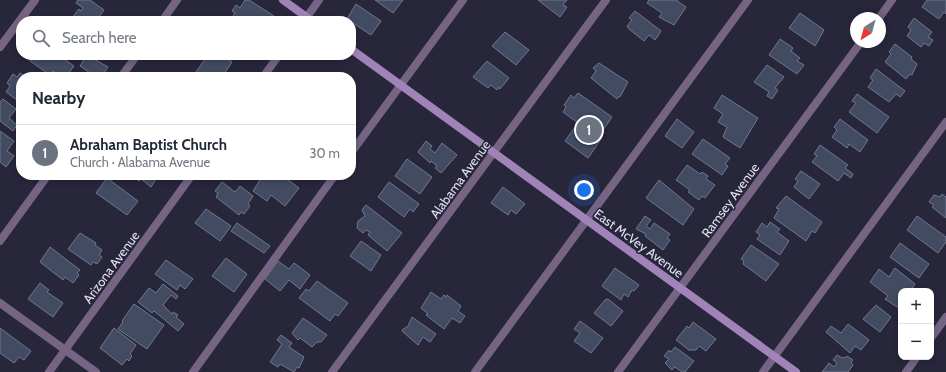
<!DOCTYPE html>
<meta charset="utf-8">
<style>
:root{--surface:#fff;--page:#f6f6f7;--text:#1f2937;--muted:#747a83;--line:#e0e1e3;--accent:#0f766e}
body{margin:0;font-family:Cabin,sans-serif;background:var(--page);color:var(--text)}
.controls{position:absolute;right:12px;bottom:12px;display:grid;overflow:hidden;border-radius:8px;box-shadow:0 2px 6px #0003}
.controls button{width:36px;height:36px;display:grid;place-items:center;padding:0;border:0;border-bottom:1px solid var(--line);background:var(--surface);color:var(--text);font:20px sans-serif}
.compass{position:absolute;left:850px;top:12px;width:36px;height:36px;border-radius:50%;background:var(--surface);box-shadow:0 2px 6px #0003;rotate:216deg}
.you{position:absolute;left:584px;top:190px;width:14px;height:14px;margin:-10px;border:3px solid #fff;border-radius:50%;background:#1a73e8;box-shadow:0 0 0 6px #1a73e833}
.badge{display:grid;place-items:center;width:26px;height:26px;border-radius:50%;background:var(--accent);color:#fff;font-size:13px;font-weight:700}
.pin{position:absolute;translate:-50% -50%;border:2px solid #fff;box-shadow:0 1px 4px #0006}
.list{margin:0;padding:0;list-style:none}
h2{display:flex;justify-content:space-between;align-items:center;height:52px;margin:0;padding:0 16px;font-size:17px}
h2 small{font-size:13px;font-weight:400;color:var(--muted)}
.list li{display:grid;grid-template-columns:26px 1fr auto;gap:12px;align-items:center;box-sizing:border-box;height:56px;padding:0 16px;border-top:1px solid var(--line)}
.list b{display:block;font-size:15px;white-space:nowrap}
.list p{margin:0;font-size:13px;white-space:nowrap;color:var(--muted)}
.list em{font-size:13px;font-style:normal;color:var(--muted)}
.icon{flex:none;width:22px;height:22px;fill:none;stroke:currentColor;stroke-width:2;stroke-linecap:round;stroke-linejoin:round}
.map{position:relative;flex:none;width:946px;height:372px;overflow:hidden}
.search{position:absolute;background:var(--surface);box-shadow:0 2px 6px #0003;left:16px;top:16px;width:340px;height:44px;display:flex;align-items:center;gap:10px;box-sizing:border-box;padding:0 14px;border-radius:16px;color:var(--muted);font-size:15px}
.panel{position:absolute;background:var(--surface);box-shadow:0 2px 6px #0003;left:16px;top:72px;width:340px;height:108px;border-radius:16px}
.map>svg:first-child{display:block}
.building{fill:#424b61;stroke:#6d788f}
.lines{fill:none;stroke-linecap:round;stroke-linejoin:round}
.lane{stroke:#756484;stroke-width:8}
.street{stroke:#756484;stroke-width:8}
.secondary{stroke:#a184b7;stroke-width:8}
.labels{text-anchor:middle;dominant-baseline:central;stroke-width:3;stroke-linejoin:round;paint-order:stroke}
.street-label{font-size:13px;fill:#e0e0ee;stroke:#28263b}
</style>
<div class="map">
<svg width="946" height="372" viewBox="0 0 946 372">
<rect width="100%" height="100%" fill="#28263b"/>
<!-- building -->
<g class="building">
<polygon points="78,0 90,0 104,10 99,17 104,21 74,21 71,19 79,9 81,11 83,8 76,3"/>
<polygon points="245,0 249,0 274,16 271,21 241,21 233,16 235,13 232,11 236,5 240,8"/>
<polygon points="375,0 403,0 393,13"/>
<polygon points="538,0 567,0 563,5 567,7 560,17"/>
<polygon points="649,0 676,0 686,7 674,25 659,17 662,13 647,3"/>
<polygon points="927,0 946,0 946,14 944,12 939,19 922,7"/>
<polygon points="356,4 381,21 371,35 347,19"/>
<polygon points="635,11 661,31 655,40 649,35 644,41 629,29 627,26 632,20 629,18"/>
<polygon points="800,13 824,30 815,46 789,28"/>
<polygon points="914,18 932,32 928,37 933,40 929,46 924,43 921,47 907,36 911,30 908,27"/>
<polygon points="505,32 529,50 516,65 492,46"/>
<polygon points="780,39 793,48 791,51 800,58 797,61 804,65 797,74 769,55"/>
<polygon points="895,44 912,57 911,59 917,64 912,75 910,74 906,79 885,62 891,54 889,52"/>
<polygon points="34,55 58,55 74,66 66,77 61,77 53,71 50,75 30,61"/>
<polygon points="87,55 108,67 101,77 96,77 80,66"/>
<polygon points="208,55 222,55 232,62 222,77 204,77 196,72"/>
<polygon points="487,61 509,78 500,89 499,87 497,90 491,85 488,88 473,77"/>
<polygon points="599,63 628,82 620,97 619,96 617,99 591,78 596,71 593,68"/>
<polygon points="767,65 784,77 775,88 778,90 772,99 767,96 769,92 754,82"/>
<polygon points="876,69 905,91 900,97 896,94 889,102 868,87 873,80 870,78"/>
<polygon points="20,73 26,77 21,77 21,103 6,92 10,86 7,83 13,74 17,77"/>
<polygon points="578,93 612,117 599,136 602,138 588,158 565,141 578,123 563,112 566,107 564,105 571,95 574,98"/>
<polygon points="857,94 889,117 877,133 849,112 856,103 852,101"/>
<polygon points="722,95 758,118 740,148 723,137 727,127 718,122 723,114 714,108"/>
<polygon points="3,99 16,109 9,118 17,125 13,131 0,121 0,102"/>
<polygon points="677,119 694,132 682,148 665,136"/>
<polygon points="840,119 868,140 860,152 849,144 847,148 832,137 837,130 834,127"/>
<polygon points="0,131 14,141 7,151 14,156 6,167 0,162"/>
<polygon points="703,139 730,158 725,164 728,166 722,175 692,154"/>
<polygon points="426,141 432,146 430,149 435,153 442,143 457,155 441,173 435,168 437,166 431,161 430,163 418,152"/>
<polygon points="820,145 848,165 845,168 853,174 851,178 844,173 838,181 812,162 817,156 814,154"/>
<polygon points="407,159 432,177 420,194 395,176"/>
<polygon points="687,165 700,174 702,172 708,176 706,179 715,185 705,198 702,196 699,200 688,192 690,190 676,180"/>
<polygon points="801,171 820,184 809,199 794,187 798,181 795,179"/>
<polygon points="131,175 156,175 158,176 151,187 141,179 139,181"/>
<polygon points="261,175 281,175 299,188 285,206 271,195 267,201 253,191 262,177"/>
<polygon points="107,178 138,201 127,215 96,193"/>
<polygon points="659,180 694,209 683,225 646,198"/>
<polygon points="222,182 235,192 240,186 253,196 248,204 250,206 244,214 241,212 239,215 216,197 218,193 215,191"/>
<polygon points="389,182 419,204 413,212 410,209 404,217 378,197"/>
<polygon points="503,187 525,204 516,214 511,210 508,215 491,203"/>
<polygon points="942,194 946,197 946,218 932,207 934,205 929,202 934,195 940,197"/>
<polygon points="786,196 822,222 815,233 812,231 806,241 774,218 779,209 776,208"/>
<polygon points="366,205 402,233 387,251 368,235 370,232 366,230 363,233 357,228 358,221 365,216 362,210"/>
<polygon points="206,209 231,226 220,241 195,223"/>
<polygon points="645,216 651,220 646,226 650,229 654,223 670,234 667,238 670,240 663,250 645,236 646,234 636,229"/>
<polygon points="917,216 946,237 946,242 938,253 907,230"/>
<polygon points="770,222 780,229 777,232 789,241 780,255 757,239 760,235 756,232 762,223 767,227"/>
<polygon points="237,223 270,246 264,253 231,231"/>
<polygon points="80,233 96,243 95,245 102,250 99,255 102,257 97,264 93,262 91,265 68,249"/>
<polygon points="361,241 381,255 371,271 350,256"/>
<polygon points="900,243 929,264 919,278 890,257"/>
<polygon points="751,245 779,264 766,281 743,264 744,261 741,259"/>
<polygon points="50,247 80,270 77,273 79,275 73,283 65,277 63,280 40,262"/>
<polygon points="226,258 247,274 234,292 212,276"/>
<polygon points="166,260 193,279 185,289 180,285 177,290 155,274"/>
<polygon points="278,261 289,269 294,263 310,275 300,289 289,280 280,291 265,279"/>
<polygon points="615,268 639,285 634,291 632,290 628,297 624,294 621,300 602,286"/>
<polygon points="895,268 915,284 910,291 901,291 901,302 897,307 885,299 888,296 870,282 879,269 889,277"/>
<polygon points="317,281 348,303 338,316 335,314 330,321 299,298 306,289 309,291"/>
<polygon points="40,283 49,290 47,292 63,303 53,317 28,299"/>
<polygon points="163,284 178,296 176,299 171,295 163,305 172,314 173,312 178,315 176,317 184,324 178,331 154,311 152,313 138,302 149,288 156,293"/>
<polygon points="431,292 441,299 444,295 446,297 447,295 461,306 458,311 465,316 460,323 452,318 444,329 426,315 428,314 421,308"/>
<polygon points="608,299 623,311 611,326 594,313 605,300"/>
<polygon points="134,304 164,325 147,349 118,329 123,322 122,321"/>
<polygon points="876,305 891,317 880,332 863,319"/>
<polygon points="412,317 436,334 430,342 423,337 418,345 403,332 402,330 408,326"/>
<polygon points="303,318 327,335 321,342 317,342 312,347 300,338 298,340 292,333"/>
<polygon points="580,321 603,338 591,353 574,341 580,333 574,329"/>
<polygon points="693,322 716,339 706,351 699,346 696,350 689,350 676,340 687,326 689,328"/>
<polygon points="848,324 869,340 861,350 855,346 850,353 826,332 831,326 841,333"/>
<polygon points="0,328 31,351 24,360 19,357 14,363 0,353"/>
<polygon points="114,328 136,345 130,354 132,356 129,361 127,359 122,365 100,348"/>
<polygon points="281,335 292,343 289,347 304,357 299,368 297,367 294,372 280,364 278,367 270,362 282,344 277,340"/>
<polygon points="675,347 694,361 685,372 682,372 675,367 672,370 665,363 669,359 664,356 669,350 671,352"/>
<polygon points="837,355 842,358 843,357 845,358 847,356 853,360 851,362 853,365 848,372 822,372 829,363 834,367 837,363 833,360"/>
</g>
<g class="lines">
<!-- lane -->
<g class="lane">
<polyline points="162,21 177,0"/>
<polyline points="121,77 137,55"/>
<polyline points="351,153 463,0"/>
<polyline points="0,241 48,175"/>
<polyline points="193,372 335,175"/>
<polyline points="475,372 748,0"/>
<polyline points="763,372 946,122"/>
</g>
<!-- street -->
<g class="street">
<polyline points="879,18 892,0"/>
<polyline points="304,21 319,0"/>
<polyline points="0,47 35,0"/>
<polyline points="263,77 279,55"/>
<polyline points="0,303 96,372"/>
<polyline points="931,338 946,317"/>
<polyline points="49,372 192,175"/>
<polyline points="332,372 606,0"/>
<polyline points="618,372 861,42"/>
<polyline points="906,372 917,357"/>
</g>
<!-- secondary -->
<g class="secondary">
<polyline points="283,0 312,21"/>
<polyline points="351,49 796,372"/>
</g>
</g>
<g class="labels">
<!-- street labels -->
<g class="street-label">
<text transform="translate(460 179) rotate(-54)">Alabama Avenue</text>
<text transform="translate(730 200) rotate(-54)">Ramsey Avenue</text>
<text transform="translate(639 243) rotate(36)">East McVey Avenue</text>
<text transform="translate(111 267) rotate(-54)">Arizona Avenue</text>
</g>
</g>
</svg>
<div class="controls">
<button>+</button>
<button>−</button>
</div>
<svg class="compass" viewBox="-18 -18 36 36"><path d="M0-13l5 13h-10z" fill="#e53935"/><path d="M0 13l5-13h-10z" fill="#747a83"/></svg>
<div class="you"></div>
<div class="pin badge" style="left:589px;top:130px;background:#6b7280">1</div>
<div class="search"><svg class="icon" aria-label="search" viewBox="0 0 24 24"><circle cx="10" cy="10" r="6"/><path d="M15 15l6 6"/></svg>Search here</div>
<section class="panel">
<h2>Nearby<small></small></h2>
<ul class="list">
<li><span class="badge" style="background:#6b7280">1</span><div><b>Abraham Baptist Church</b><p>Church · Alabama Avenue</p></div><em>30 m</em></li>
</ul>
</section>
</div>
